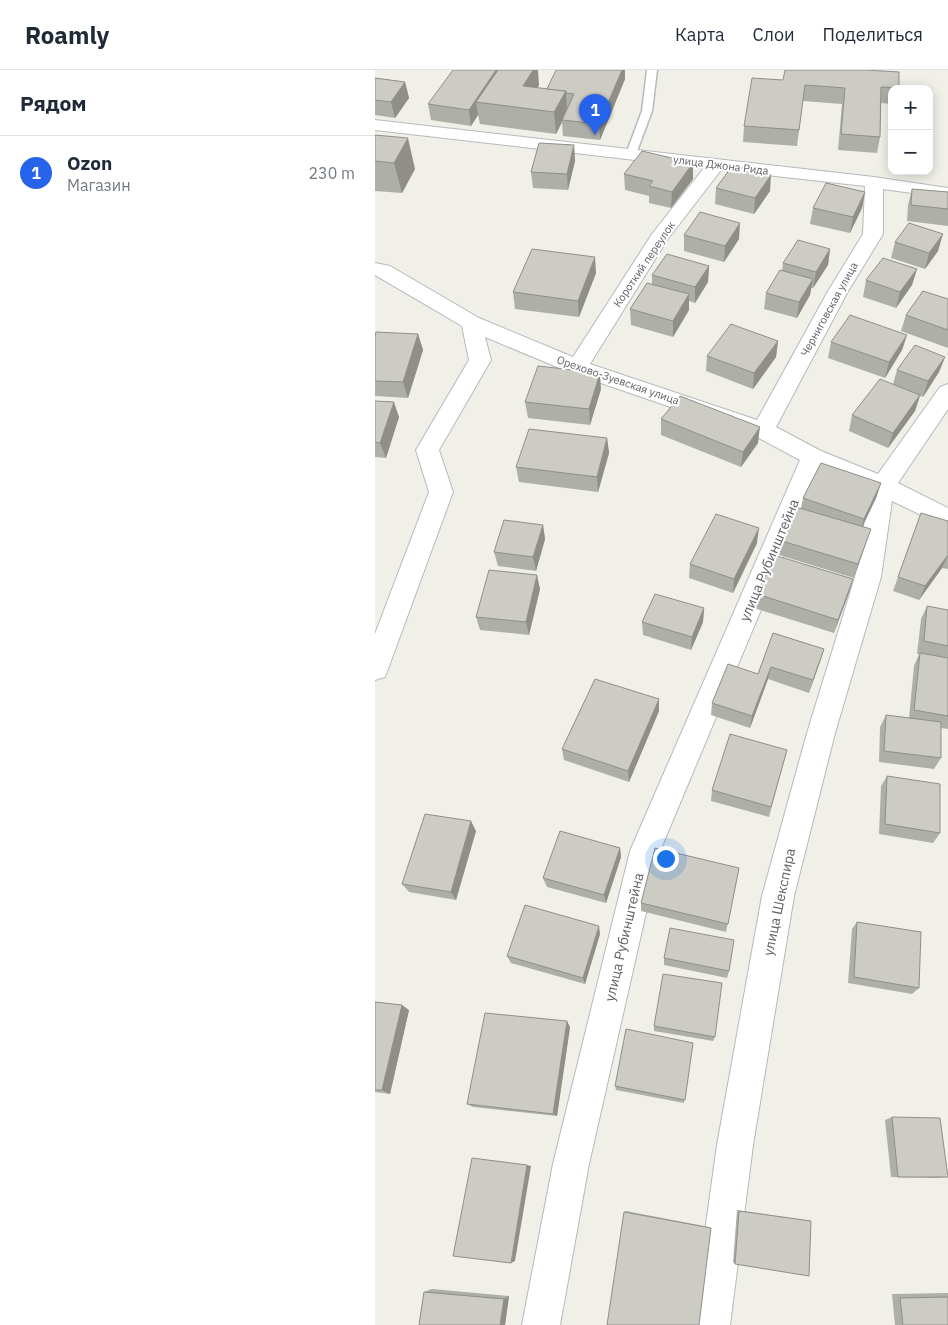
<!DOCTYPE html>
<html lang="ru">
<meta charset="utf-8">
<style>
:root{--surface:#fff;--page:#f6f6f7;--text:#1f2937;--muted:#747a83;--line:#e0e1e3;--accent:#2563eb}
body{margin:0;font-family:"IBM Plex Sans",sans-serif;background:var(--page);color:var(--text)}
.controls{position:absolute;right:15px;top:15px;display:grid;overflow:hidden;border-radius:10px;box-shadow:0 2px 12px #0003}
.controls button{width:45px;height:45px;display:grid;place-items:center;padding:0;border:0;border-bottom:1px solid var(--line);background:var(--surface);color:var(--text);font:25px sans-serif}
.you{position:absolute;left:290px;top:788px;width:18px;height:18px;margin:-12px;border:4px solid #fff;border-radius:50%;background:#1a73e8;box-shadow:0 0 0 8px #1a73e833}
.badge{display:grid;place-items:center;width:32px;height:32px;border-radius:50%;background:var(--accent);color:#fff;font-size:16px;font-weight:700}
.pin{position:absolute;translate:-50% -41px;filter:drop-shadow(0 1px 2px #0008)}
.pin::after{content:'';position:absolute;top:26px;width:18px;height:15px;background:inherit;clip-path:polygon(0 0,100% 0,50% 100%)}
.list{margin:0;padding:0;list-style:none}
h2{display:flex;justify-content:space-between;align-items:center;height:65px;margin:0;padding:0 20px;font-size:21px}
h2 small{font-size:16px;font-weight:400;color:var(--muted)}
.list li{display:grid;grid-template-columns:32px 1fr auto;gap:15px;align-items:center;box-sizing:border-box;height:75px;padding:0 20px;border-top:1px solid var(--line)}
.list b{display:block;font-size:19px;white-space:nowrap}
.list p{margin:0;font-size:16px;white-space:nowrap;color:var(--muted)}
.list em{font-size:16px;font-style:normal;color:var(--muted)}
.map{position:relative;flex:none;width:573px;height:1255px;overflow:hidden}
header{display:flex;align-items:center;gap:30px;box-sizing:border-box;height:70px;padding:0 25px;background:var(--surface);border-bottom:1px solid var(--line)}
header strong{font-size:24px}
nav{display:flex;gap:28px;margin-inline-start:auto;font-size:18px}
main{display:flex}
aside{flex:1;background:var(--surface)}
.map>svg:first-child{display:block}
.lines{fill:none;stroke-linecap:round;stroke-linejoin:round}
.lane-casing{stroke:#b8b8bd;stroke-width:3}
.street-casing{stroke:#b8b8bd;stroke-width:2}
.lane{fill:#fff;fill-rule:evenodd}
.street{fill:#fff;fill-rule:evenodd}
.wall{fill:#afafa9}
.shaded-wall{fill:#8f8e89}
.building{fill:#cccbc4;stroke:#8f8e89}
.labels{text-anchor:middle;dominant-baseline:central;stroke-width:4;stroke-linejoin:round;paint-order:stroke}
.far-street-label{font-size:11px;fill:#5f6167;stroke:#fff}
.street-label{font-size:14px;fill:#5f6167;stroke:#fff}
</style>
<header>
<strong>Roamly</strong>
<nav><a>Карта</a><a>Слои</a><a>Поделиться</a></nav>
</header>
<main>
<aside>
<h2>Рядом<small></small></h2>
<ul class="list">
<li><span class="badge">1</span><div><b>Ozon</b><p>Магазин</p></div><em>230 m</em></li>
</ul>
</aside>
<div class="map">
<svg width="573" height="1255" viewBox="0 0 573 1255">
<rect width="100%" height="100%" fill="#f0f0e8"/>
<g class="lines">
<defs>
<polygon id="lane" points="272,0 282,0 277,41 261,84 256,87 251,84 267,41"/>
<path id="street" d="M0 50 499 107 573 118V128L508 119V164L472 223 401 357 446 381 503 404 565 317 573 314V339L523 413 573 438V458L517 431 506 507 460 663 419 826 378 1075 355 1255H317L342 1075 387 826 432 663 480 507 495 420 445 399 285 781 214 1094 185 1255H147L178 1094 255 781 425 390 380 366 194 302 110 267 116 290 64 380 78 422 13 599 10 607 0 610V564L54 422 41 380 94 290 87 256 0 205V193L15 196 104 248 198 287 277 164 329 98 0 60ZM346 100 490 116 488 164 452 223 382 350 215 294 292 170Z"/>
</defs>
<!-- lane casing -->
<use href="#lane" class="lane-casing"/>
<!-- street casing -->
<use href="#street" class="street-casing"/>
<!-- lane -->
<use href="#lane" class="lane"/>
<!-- street -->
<use href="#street" class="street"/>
</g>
<!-- wall -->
<g class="wall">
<polygon points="122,1 164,15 163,18 172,19 250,9 225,70 188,66 187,52 181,64 105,54 103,45 96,56 56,50 53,34"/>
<polygon points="524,2 524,19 517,19 517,34 506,33 505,67 502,83 463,80 467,34 428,31 422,76 368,72 369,56 408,10"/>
<polygon points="0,8 30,12 34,28 20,48 0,45"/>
<polygon points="0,65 40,99 27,123 0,121"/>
<polygon points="199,75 200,91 193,120 158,118 156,102"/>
<polygon points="318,93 318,109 296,138 274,133 274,126 250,120 249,104"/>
<polygon points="341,118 395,121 379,144 340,134"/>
<polygon points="537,119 573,122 573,156 532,151 533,135"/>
<polygon points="490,122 487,138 475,163 435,154 438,138"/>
<polygon points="309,165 364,169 349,192 309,181"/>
<polygon points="520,172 563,181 550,199 516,188"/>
<polygon points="455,179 453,195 438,218 436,218 435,225 422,248 389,239 391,223 407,201 408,193"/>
<polygon points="334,196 333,212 320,233 314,231 314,240 298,267 256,255 255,239 277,215 277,205"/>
<polygon points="542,199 537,215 521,238 488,227 491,210"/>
<polygon points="221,203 204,247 140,239 138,222"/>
<polygon points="573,229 573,278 526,261 531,245"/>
<polygon points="43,264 48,280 33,328 0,326 0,266"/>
<polygon points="532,265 527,280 510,308 453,288 456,272"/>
<polygon points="403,271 401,287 378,319 331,301 332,286"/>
<polygon points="570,287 564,302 548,327 545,326 540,341 513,378 474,361 477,345 518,314 522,300"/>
<polygon points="226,319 215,355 153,348 150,332"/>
<polygon points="0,331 24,347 11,388 0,387"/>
<polygon points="286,349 383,373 366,397 286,365"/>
<polygon points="232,368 234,383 223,422 144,412 141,397"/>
<polygon points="506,413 501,428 488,456 491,473 479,508 404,485 407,471 426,438 428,428"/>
<polygon points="546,443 573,451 573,499 567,498 544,530 518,521"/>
<polygon points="168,455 170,469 161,501 123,496 119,482"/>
<polygon points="382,473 358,523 314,508 315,494"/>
<polygon points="478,509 459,563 379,538 382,524"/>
<polygon points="165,519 154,565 105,560 101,547"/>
<polygon points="552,536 573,540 573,659 566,658 566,688 559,699 504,692 505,657 511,645 534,648 539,596 544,584 542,584 546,549"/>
<polygon points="329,538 328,552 316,580 268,565 267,552"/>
<polygon points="398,563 449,579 434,623 393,609 375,658 336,645 337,633 383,604"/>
<polygon points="284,641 254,712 189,690 187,679"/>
<polygon points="412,680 394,747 336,731 337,720"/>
<polygon points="512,706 565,763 558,773 504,764 506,716"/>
<polygon points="101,761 81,830 34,822 27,814"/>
<polygon points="245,778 246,787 231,833 172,817 168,808"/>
<polygon points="364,798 351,862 266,841 266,833"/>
<polygon points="482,852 544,918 537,924 473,913 477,859"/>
<polygon points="225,864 210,914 136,893 132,886"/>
<polygon points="289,888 354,901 352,908 289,895"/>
<polygon points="0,932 34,940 15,1024 0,1022"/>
<polygon points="279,956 340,967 338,971 279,961"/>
<polygon points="195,957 182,1046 98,1037 92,1034"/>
<polygon points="318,973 309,1033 241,1020 240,1016"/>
<polygon points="517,1047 573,1107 564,1108 516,1107 510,1050"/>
<polygon points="362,1140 436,1151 360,1194 358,1192"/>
<polygon points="251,1141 334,1157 336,1158 249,1142"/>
<polygon points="57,1219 134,1226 130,1255 44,1255 49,1222"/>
<polygon points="573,1223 573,1255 520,1255 517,1224"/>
</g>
<!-- shaded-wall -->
<g class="shaded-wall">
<polygon points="121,0 122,0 124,15 101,32 103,45 96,56 94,40"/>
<polygon points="158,0 163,0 164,15 150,38 148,16"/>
<polygon points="247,0 250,0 250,9 225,70 224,54"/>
<polygon points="30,12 34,28 20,48 16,32"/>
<polygon points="191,21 192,43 187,50 187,52 181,64 179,42"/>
<polygon points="33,68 40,99 27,123 19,93"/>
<polygon points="199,75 200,91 193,120 192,104"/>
<polygon points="318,93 318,109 296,138 297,122"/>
<polygon points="396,105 395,121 379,144 380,128"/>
<polygon points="490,122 487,138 475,163 478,147"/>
<polygon points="365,153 364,169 349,192 350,176"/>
<polygon points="568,164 563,181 550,199 554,183"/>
<polygon points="455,179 453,195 438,218 441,202"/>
<polygon points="220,187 221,203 204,247 203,231"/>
<polygon points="334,196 333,212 320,233 320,217"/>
<polygon points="542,199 537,215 521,238 525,222"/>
<polygon points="438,209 435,225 422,248 424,232"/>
<polygon points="314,224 314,240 298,267 298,251"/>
<polygon points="43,264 48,280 33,328 28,312"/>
<polygon points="532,265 527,280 510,308 514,292"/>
<polygon points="403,271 401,287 378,319 379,303"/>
<polygon points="570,287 564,302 548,327 553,311"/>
<polygon points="225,303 226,319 215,355 214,339"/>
<polygon points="545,325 540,341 513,378 518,363"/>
<polygon points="19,332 24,347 11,388 5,373"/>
<polygon points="385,357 383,373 366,397 368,382"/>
<polygon points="232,368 234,383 223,422 222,407"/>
<polygon points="506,413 501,428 484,463 489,449"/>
<polygon points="168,455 170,469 161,501 158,487"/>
<polygon points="384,458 382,473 358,523 359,509"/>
<polygon points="496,459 491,473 479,508 483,494"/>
<polygon points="573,485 567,498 544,530 550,516"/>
<polygon points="162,505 165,519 154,565 151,552"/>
<polygon points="478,509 474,523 459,563 463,550"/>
<polygon points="329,538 328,552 316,580 317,567"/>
<polygon points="449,579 445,592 434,623 438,610"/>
<polygon points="396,597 393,609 375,658 377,646"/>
<polygon points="284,629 284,641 254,712 253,701"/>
<polygon points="96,751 101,761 81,830 76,822"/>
<polygon points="245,778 246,787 231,833 229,825"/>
<polygon points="224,856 225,864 210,914 208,908"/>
<polygon points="27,935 34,940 15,1024 7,1020"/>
<polygon points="192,951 195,957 182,1046 178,1044"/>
<polygon points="152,1095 156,1096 140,1191 136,1193"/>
<polygon points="134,1226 130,1255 125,1255 129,1229"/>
</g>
<!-- building -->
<g class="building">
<polygon points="78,0 121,0 94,40 53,34"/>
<polygon points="123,0 158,0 148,16 191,21 179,42 101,32"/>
<polygon points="181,0 247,0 224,54 187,50 199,24 191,23 191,21 172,19"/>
<polygon points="410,0 491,0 524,2 524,18 506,17 505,67 466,64 470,18 430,15 424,60 369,56 377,8 408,10"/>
<polygon points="0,8 30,12 16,32 0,30"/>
<polygon points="0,65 33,68 19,93 0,91"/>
<polygon points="164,73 199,75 192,104 156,102"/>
<polygon points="267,81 318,93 297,122 274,116 278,111 249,104"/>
<polygon points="358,95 396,105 380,128 341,118"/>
<polygon points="451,113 490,122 478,147 438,138"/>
<polygon points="537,119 573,122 573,139 536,135"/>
<polygon points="325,142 365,153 350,176 309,165"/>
<polygon points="534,153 568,164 554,183 520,172"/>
<polygon points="423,170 455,179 441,202 408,193"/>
<polygon points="157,179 220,187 203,231 138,222"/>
<polygon points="292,184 334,196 320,217 277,205"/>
<polygon points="508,188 542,199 525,222 491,210"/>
<polygon points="405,200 438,209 424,232 391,223"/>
<polygon points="272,213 314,224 298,251 255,239"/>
<polygon points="548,221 573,229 573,260 531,245"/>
<polygon points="475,245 532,265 514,292 456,272"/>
<polygon points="356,254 403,271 379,303 332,286"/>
<polygon points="1,262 43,264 28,312 0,311 0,266"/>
<polygon points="540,275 570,287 553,311 522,300"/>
<polygon points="163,296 225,303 214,339 150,332"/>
<polygon points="505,309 545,325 518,363 477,345"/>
<polygon points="305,326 385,357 368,382 286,349"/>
<polygon points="0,331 19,332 5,373 0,372"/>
<polygon points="154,359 232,368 222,407 141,397"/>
<polygon points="446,393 506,413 489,449 428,428"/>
<polygon points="421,437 496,459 483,494 407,471"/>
<polygon points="546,443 573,451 573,485 550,516 523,507"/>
<polygon points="341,444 384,458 359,509 315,494"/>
<polygon points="129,450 168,455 158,487 119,482"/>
<polygon points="399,485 478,509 463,550 382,524"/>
<polygon points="114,500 162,505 151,552 101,547"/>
<polygon points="280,524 329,538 317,567 267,552"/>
<polygon points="552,536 573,540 573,576 549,571"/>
<polygon points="398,563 449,579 438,610 396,597 377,646 337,633 353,594 383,604"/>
<polygon points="545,583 573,588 573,646 539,640"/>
<polygon points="220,609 284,629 253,701 187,679"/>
<polygon points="511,645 566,652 566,688 509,681"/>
<polygon points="355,664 412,680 396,737 337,720"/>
<polygon points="512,706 565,714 565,763 510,754"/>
<polygon points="50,744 96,751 76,822 27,814"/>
<polygon points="185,761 245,778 229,825 168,808"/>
<polygon points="280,778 364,798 353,854 266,833"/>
<polygon points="150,835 224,856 208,908 132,886"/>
<polygon points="482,852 546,862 544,918 479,907"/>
<polygon points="295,858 359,870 354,901 289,888"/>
<polygon points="288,904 347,913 340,967 279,956"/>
<polygon points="0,932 27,935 7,1020 0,1020"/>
<polygon points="110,943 192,951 178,1044 92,1034"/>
<polygon points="251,959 318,973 310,1030 240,1016"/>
<polygon points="517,1047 565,1048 573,1107 523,1107"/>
<polygon points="97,1088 152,1095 136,1193 78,1186"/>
<polygon points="364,1141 436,1151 434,1206 360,1194"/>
<polygon points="249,1142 336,1158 324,1255 232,1255"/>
<polygon points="49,1222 129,1229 125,1255 44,1255"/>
<polygon points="573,1227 573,1255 528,1255 525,1228"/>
</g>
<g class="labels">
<!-- far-street labels -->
<g class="far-street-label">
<text transform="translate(346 95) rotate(7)">улица Джона Рида</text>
<text transform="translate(269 194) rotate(-56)">Короткий переулок</text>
<text transform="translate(454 239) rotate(-61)">Черниговская улица</text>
<text transform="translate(243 310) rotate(19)">Орехово-Зуевская улица</text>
</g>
<!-- street labels -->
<g class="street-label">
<text transform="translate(394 490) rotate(-67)">улица Рубинштейна</text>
<text transform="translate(404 832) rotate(-78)">улица Шекспира</text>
<text transform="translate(249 867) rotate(-77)">улица Рубинштейна</text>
</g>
</g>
</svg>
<div class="controls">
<button>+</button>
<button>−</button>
</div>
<div class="you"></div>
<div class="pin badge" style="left:220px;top:65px">1</div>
</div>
</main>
